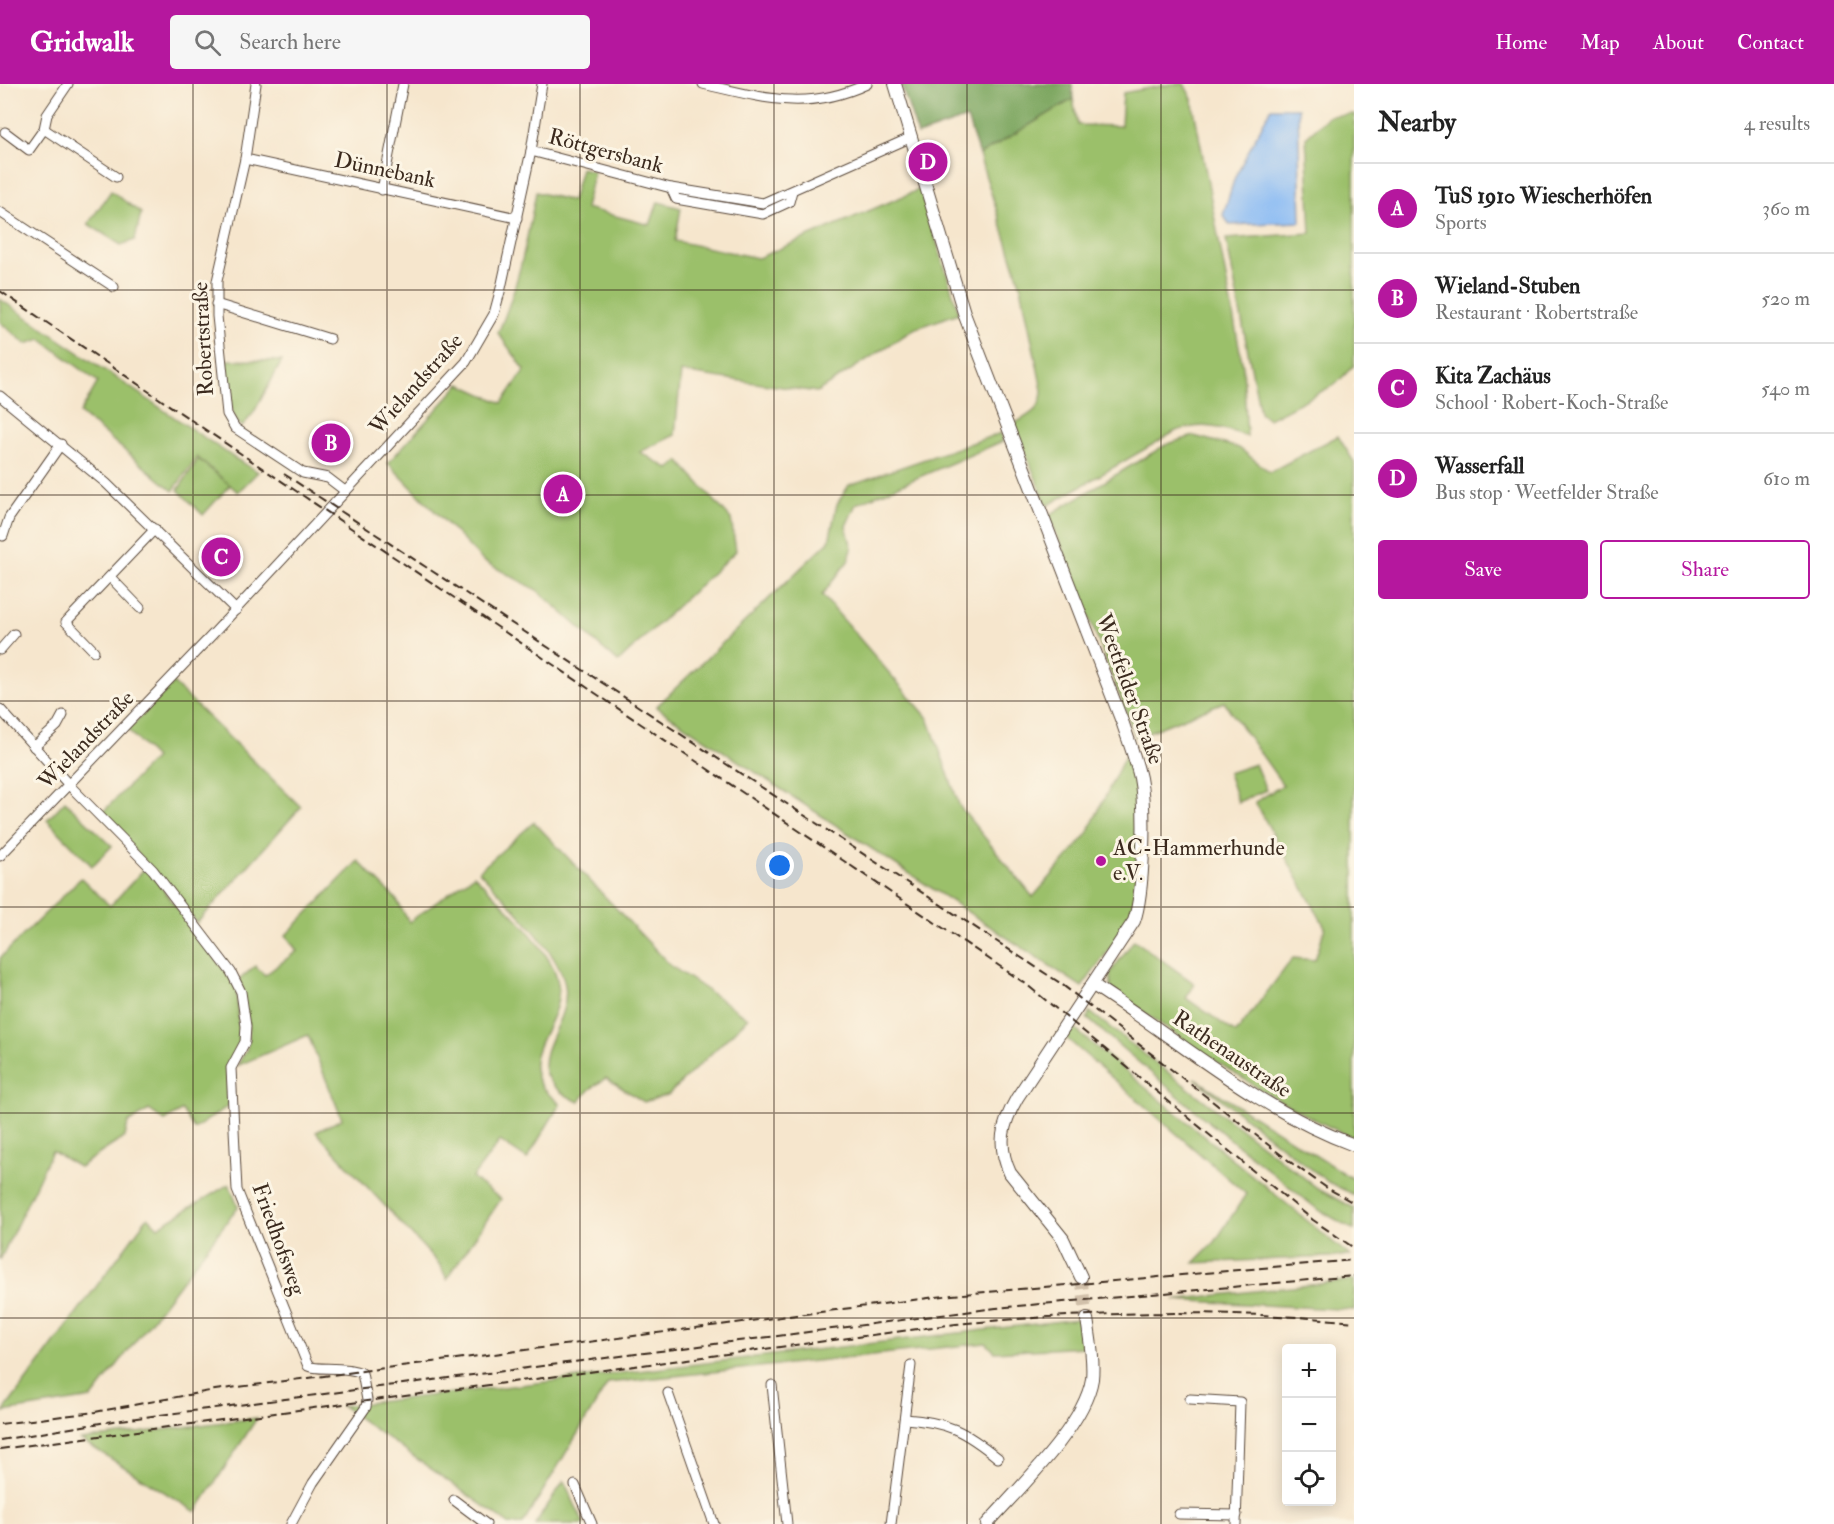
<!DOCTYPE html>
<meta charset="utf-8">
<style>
:root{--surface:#fff;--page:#f6f6f6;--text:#222;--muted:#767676;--line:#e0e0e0;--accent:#b5179e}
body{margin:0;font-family:"IM FELL Double Pica",serif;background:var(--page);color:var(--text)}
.controls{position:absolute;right:18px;bottom:18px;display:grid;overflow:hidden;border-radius:6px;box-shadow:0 3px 15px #0003}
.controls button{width:54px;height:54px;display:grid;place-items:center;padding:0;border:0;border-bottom:2px solid var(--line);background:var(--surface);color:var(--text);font:30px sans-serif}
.you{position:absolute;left:780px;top:782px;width:21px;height:21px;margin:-15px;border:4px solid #fff;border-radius:50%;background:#1a73e8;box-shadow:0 0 0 9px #1a73e833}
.badge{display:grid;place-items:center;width:39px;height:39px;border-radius:50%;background:var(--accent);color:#fff;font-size:20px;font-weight:700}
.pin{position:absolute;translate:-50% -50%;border:3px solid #fff;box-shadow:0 2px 6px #0006}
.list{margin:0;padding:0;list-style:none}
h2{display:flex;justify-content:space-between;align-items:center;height:78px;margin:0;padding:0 24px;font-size:26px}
h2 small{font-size:20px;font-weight:400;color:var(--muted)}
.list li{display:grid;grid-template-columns:39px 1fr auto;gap:18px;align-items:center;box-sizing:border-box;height:90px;padding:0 24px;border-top:2px solid var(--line)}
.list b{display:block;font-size:22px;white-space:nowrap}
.list p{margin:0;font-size:20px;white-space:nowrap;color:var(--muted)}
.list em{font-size:20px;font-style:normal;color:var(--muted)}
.actions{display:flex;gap:12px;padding:18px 24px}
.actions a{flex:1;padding:14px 0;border:2px solid var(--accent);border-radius:6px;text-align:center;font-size:21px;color:var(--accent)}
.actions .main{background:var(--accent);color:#fff}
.icon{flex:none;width:33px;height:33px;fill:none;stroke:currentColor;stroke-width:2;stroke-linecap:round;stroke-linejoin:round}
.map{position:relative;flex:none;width:1354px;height:1440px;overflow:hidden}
header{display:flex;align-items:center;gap:36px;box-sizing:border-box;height:84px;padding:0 30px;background:var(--accent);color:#fff}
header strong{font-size:28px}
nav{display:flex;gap:33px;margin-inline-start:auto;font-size:21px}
.search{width:420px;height:54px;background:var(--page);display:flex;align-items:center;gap:15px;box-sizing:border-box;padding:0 21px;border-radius:6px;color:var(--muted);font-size:22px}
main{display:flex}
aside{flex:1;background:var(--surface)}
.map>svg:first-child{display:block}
.green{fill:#9bc06b;stroke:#6b7544;stroke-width:1.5}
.forest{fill:#7ca65f;stroke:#5c683e;stroke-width:1.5}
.water{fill:#88baf4;stroke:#627289;stroke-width:1.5}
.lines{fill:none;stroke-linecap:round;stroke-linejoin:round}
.secondary-tunnel{stroke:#d1c0aa;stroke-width:12;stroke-dasharray:12 6;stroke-linecap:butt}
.street-casing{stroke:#574638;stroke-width:11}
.secondary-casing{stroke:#574638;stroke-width:14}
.street{stroke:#fff;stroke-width:9}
.secondary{stroke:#fff;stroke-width:12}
.rail{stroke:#3b2a1e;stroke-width:2;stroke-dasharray:9 4.5;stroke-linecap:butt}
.grid{fill:none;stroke:#3b2a1e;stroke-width:1.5;stroke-opacity:0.55}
.poi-dot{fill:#b5179e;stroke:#fcf5e5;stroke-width:2}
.labels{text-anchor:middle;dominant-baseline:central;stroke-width:6;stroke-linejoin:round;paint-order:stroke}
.street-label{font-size:22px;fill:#3b2a1e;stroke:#fcf5e5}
.poi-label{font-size:22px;fill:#3b2a1e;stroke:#fcf5e5;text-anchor:start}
</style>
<header>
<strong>Gridwalk</strong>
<div class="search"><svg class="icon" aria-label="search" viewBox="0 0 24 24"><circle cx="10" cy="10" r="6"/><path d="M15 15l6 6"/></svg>Search here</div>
<nav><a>Home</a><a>Map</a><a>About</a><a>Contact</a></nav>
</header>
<main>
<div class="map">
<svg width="1354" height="1440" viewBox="0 0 1354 1440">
<rect width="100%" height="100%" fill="#fcf5e5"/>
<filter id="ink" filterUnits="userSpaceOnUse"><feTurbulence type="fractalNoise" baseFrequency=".0167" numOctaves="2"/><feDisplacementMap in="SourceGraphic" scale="12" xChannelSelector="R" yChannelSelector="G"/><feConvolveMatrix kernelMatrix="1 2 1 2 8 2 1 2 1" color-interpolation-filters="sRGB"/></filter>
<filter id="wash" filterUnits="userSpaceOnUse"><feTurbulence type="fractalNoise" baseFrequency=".008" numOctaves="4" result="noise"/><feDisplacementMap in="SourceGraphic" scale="24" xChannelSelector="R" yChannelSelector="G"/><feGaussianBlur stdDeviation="1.35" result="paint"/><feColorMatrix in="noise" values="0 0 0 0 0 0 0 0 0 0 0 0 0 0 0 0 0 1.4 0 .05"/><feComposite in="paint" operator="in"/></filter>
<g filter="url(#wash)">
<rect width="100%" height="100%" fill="#f6e6cd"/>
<!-- green -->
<g class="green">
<path d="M1172 0H1184L1192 15 1243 283 1247 352C1219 343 1204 338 1176 347L1047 422 1014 340C1030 330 1042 326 1042 306L1021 203 979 71 1073 15 1078 41 1121 42 1123 9Z"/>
<polygon points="1354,30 1354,281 1336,300 1269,335 1260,329 1226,155 1311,149 1306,53 1329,32"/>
<path d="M581 84 594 87 585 124 650 141 658 118 681 124 675 157 758 174 920 105 959 229 914 245 817 308 681 288 675 351 640 368 669 385 679 377 731 435 736 467 618 578 537 506 483 477 388 379 460 300 502 319 525 286 498 249C518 204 527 156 536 108L572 117Z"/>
<polygon points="111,107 141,129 135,156 121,161 88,140"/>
<polygon points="0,215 236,375 258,388 238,408 197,373 173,407 80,329 98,298 41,255 26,260 0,238"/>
<path d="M226 276 282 277 254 328 242 343C226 329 228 296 226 276Z"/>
<polygon points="1001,349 1003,357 856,420 846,442 852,464 849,476 822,511 928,634 960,723 1033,813 1086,752 1125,672 1136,700 1137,802 1130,837 1082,903 656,623 829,457 837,420 849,401"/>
<path d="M1194 352 1239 364 1270 388 1338 352 1354 378V1054C1266 1016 1190 960 1111 905L1110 889 1134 856 1195 900 1186 914 1236 949 1293 874 1315 876 1325 843 1255 718 1283 701 1224 618 1136 653 1049 431 1167 360Z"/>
<polygon points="198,375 230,401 203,431 178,406"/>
<polygon points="173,599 301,723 197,839 102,729 155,674 128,646"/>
<polygon points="1255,680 1266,706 1238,718 1228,689"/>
<polygon points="65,717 112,762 92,782 47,736"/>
<path d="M534 738 671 882 748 934 668 1011 644 1018 606 994 589 1006 579 1018C505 985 573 947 565 901 559 866 503 814 479 787Z"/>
<path d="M358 777 396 815 409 838 474 791C500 818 552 863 558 900 564 937 520 966 540 1000 544 1008 554 1014 560 1020L527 1075 500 1057 472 1094 501 1115 447 1195 439 1180 316 1048 342 1035 308 951 237 982 247 965 249 949 239 896 255 882 265 891 297 867 286 851Z"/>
<polygon points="146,783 236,901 240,962 229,980 228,1022 194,1045 182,1026 165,1037 149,1026 128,1039 125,1053 79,1083 52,1067 0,1176 0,874 81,794 110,822"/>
<polygon points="1090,928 1320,1106 1354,1124 1354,1146 1317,1125 1204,1034 1087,934"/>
<polygon points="1072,943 1350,1172 1194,1179 1215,1158 1246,1110 1065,953"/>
<polygon points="1194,994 1354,1096 1354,1111 1328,1098"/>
<polygon points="229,1100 238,1123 92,1314 3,1328 148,1133 158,1143"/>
<polygon points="1354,1196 1354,1226 1174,1216"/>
<polygon points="1078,1235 1084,1263 995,1268 986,1259 608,1299 523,1440 509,1440 342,1322"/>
<polygon points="257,1334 196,1428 81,1356"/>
<polygon points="564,1397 584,1440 535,1440"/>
</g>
<!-- forest -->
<polygon class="forest" points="901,0 1072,0 1073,15 979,71 967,34 918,51"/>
<!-- water -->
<polygon class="water" points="1271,24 1298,24 1301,138 1230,141 1223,131 1235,93"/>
</g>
<g filter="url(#ink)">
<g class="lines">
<!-- secondary-tunnel -->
<polyline class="secondary-tunnel" points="1081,1193 1087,1235"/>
<defs>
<g id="street">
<polyline points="256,0 245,75 217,197 217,232 227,330 235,344 303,389 328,394 345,407"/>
<path d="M703 0C764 14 807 28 867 0"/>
<polyline points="44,45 116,93"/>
<polyline points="5,48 29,66 44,45 47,31 68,0"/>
<polyline points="531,67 671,104 763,119 912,53"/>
<polyline points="245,75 517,134"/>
<polyline points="671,104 676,115 763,130 789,118 792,107"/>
<polyline points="382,106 403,0"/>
<polyline points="0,128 114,203"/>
<polyline points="216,220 330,255"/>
<polyline points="0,312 106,399 236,526"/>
<polyline points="3,452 9,434 61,360"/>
<polyline points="110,493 140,524"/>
<polyline points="0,566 14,550"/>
<polyline points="94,567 66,538 155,445"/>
<path d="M0 625 70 702 153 786 231 888 241 908 246 942 245 958 231 984 237 1106 308 1282C318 1287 343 1281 362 1289L367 1316 366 1323 313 1399 291 1440"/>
<polyline points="34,663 57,642 63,631"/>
<polyline points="0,772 213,550 466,278 494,230 501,204 531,67 542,0"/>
<polyline points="772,1301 787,1440"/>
<polyline points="668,1309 714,1440"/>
<polyline points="1190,1315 1240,1318 1236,1440"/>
<path d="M905 1335C948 1338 965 1347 998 1374"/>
<polyline points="575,1401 592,1440"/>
<polyline points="454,1416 486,1440"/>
<polyline points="1179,1430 1237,1431"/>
<polyline points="891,1440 911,1281"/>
</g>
<g id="secondary">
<path d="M895 0 965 232 1123 640C1129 658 1136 676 1140 694 1146 724 1144 809 1134 837L1017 1014C1002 1040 997 1061 1010 1089L1063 1155 1081 1193"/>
<path d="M1093 901C1180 956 1256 1025 1354 1061"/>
<path d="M987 1440C1018 1405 1085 1341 1092 1295 1094 1276 1090 1255 1087 1235"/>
</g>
</defs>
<!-- street casing -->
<use href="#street" class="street-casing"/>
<!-- secondary casing -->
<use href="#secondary" class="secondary-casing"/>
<!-- street -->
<use href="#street" class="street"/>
<!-- secondary -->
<use href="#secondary" class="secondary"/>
<!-- rail -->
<g class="rail">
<polyline points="0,207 1026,900 1313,1136 1354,1164"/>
<polyline points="284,390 1060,899 1293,1080 1327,1104 1354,1119"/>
<polyline points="0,1340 95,1328 215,1306 952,1211 1354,1176"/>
<polyline points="0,1356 113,1337 996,1224 1354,1192"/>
<path d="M0 1365 956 1240C1089 1228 1221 1224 1354 1238"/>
</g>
</g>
</g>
<!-- grid -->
<path class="grid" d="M193 0V1440M387 0V1440M580 0V1440M774 0V1440M967 0V1440M1161 0V1440M0 206H1354M0 411H1354M0 617H1354M0 823H1354M0 1029H1354M0 1234H1354"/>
<!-- markers -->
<circle class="poi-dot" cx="1101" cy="777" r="6"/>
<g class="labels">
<!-- street labels -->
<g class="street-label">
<text transform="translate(606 67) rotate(15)">Röttgersbank</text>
<text transform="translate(385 86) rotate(12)">Dünnebank</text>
<text transform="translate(203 255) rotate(-93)">Robertstraße</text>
<text transform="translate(416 300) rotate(-48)">Wielandstraße</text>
<text transform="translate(1130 605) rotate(70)">Weetfelder Straße</text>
<text transform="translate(86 656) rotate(-46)">Wielandstraße</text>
<text transform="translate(1232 970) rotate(34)">Rathenaustraße</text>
<text transform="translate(279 1155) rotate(70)">Friedhofsweg</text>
</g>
<!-- poi labels -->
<g class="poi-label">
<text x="1113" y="764">AC-Hammerhunde<tspan x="1113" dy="25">e.V.</tspan></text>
</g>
</g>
</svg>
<div class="controls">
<button>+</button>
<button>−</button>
<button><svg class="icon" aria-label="locate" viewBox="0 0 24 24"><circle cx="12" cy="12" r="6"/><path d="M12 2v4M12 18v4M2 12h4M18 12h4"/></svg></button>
</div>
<div class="you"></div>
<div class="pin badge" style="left:563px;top:410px">A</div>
<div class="pin badge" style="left:331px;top:359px">B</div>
<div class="pin badge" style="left:221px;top:473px">C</div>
<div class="pin badge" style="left:928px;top:78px">D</div>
</div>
<aside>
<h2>Nearby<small>4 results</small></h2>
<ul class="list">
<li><span class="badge">A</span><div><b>TuS 1910 Wiescherhöfen</b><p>Sports</p></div><em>360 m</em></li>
<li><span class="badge">B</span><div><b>Wieland-Stuben</b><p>Restaurant · Robertstraße</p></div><em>520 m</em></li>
<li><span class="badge">C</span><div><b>Kita Zachäus</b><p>School · Robert-Koch-Straße</p></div><em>540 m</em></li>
<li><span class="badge">D</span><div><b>Wasserfall</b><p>Bus stop · Weetfelder Straße</p></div><em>610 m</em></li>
</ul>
<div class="actions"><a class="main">Save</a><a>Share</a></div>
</aside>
</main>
